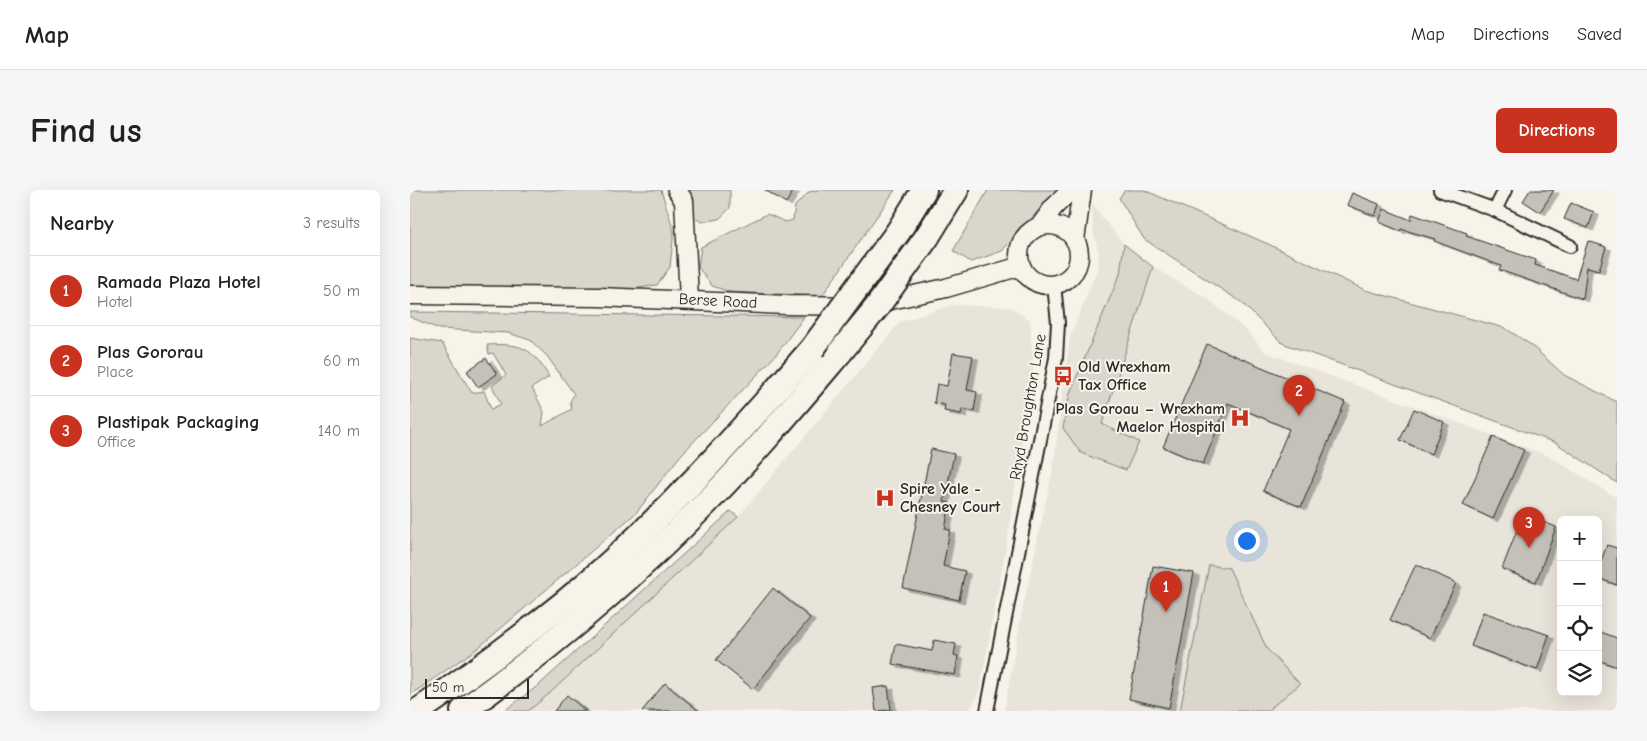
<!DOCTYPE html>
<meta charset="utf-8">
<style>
:root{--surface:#fff;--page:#f6f6f6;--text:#202124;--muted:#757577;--line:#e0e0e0;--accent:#c8321e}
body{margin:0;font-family:"Comic Neue",sans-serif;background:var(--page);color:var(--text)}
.controls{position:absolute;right:15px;bottom:15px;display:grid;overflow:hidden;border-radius:8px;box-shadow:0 5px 20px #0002}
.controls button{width:45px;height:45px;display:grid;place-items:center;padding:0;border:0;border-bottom:1px solid var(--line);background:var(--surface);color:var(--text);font:25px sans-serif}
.scale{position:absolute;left:15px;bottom:12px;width:104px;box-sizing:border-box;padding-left:5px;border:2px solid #2b2b2b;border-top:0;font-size:14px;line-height:18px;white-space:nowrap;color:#2b2b2b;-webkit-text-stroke:4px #f7f3e8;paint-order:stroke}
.you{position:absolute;left:836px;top:350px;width:18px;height:18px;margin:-12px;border:4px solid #fff;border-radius:50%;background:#1a73e8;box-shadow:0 0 0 8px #1a73e833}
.badge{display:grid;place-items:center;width:32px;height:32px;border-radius:50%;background:var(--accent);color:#fff;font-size:16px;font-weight:700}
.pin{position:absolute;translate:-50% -41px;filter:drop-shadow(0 1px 2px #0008)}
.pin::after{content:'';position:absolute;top:26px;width:18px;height:15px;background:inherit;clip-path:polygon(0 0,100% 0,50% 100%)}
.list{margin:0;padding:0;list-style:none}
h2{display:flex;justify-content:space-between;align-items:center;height:65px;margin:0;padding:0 20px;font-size:21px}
h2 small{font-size:16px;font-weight:400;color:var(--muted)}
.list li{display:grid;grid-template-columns:32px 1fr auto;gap:15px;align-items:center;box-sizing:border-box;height:70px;padding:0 20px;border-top:1px solid var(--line)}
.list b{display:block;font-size:19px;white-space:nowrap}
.list p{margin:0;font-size:16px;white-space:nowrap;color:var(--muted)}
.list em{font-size:16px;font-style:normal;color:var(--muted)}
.icon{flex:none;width:28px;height:28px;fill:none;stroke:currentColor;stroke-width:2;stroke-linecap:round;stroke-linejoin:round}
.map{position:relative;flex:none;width:1207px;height:521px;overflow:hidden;border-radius:8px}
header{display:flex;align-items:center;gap:30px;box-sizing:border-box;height:70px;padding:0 25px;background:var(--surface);border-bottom:1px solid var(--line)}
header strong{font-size:24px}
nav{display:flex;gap:28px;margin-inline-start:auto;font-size:18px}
.intro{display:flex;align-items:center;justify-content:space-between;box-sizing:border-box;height:120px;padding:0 30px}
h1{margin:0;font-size:35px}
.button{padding:12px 22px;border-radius:8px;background:var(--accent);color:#fff;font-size:18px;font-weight:700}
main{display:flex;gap:30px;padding:0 30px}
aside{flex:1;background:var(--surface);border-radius:8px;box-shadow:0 5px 20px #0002}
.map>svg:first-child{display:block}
.built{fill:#e8e4da;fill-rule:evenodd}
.green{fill:#dad6cc;stroke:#82807c}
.building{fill:#c4c1b9;stroke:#2b2b2b;filter:url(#shadow)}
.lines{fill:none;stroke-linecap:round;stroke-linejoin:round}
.street-casing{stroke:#2b2b2b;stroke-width:16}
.secondary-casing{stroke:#2b2b2b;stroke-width:21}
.highway-casing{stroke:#2b2b2b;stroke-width:28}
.street{stroke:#f7f3e8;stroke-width:12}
.secondary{stroke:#f7f3e8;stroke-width:18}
.highway{stroke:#f7f3e8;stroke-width:24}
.highway-bridge-casing{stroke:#2b2b2b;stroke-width:28;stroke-linecap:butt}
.highway-bridge{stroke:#f7f3e8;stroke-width:24}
.labels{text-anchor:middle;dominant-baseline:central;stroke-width:4;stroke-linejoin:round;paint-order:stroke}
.street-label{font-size:16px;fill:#2b2b2b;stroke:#f7f3e8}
.poi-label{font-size:16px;font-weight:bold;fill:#2b2b2b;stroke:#f7f3e8;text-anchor:start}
</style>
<header>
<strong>Map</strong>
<nav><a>Map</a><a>Directions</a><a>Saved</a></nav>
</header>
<div class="intro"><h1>Find us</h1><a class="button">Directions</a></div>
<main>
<aside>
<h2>Nearby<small>3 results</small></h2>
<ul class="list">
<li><span class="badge">1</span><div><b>Ramada Plaza Hotel</b><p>Hotel</p></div><em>50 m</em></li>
<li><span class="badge">2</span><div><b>Plas Gororau</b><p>Place</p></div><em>60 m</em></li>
<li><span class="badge">3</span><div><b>Plastipak Packaging</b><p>Office</p></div><em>140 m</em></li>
</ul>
</aside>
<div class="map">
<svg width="1207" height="521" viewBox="0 0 1207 521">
<defs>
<filter id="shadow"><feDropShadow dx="5.5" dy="3" stdDeviation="0" flood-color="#0004"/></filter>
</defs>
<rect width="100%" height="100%" fill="#f7f3e8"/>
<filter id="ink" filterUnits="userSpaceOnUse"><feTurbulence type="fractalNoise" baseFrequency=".02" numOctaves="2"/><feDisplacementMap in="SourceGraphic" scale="10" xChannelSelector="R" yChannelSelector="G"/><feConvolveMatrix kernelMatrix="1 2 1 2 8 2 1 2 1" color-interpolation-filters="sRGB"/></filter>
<g filter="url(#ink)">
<!-- built -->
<g class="built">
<path d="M682 15 714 54 743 77 798 109 837 141 855 162 1139 266 1207 308V521H594L611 427 643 278 660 147 687 80 689 63 683 40ZM1151 330H1188V502H1151Z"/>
<polygon points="542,115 600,117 620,130 623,178 598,346 570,499 560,521 118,521 328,327 490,132"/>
</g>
<!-- green -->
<g class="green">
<polygon points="0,0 251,0 264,41 260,77 247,95 217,100 0,98"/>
<polygon points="274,0 320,0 320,18 309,29 292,32 278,24"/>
<polygon points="408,0 485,0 412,106 320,102 302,96 288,77 291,57 357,24 376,32 383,30 385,16 399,2"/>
<polygon points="578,0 647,0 592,61 561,72 543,61"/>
<polygon points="715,0 734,0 858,54 955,100 1095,138 1121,155 1154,185 1207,212 1207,293 1146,253 872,153 831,112 734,49 709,8"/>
<polygon points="714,54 743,77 692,234 729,252 716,280 671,263 653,238 660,203 710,84"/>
<path d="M0 122 394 127 365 166 270 266 226 323 68 458 0 505V148L32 153 62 203 74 201 81 219 91 214 82 196 96 185 83 163 79 164 77 155C111 153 122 157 139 187L122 198 134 222 132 236 162 219 160 212 164 204 137 166 120 150 98 143 29 139 0 127Z"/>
<polygon points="321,321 328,327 139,504 118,521 94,521 129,495"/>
<polygon points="799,375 819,378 857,459 890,494 857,521 770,521"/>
</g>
<!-- building -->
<g class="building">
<polygon points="355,0 384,0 376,13"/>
<polygon points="1120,0 1144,0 1130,22 1113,11"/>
<polygon points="942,3 969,14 965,26 937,15"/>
<polygon points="1161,13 1184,22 1178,38 1154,29"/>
<polygon points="974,19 1001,30 1002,24 1057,43 1056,46 1126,70 1125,75 1166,89 1178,51 1196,57 1189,80 1177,77 1173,109 1089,80 1091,76 1024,51 1025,49 991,39 990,41 969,32"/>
<polygon points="797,154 935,212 891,317 853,301 879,239 818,213 793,274 753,257"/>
<polygon points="543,163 563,166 557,200 567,202 564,221 552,219 551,224 534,221 535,215 524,213 527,194 537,196"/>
<polygon points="76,168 87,184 68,197 57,181"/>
<polygon points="1004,219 1034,232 1021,264 990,250"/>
<polygon points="1083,247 1114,260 1083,329 1053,315"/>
<polygon points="521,259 544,264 534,312 540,313 535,339 540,340 533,376 555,381 549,410 493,398"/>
<polygon points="1113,324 1146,337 1126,392 1092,379"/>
<polygon points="1197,355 1207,358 1207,395 1188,388 1188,379"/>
<polygon points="1006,374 1046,393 1020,448 980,430"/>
<polygon points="743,376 784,383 759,518 719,509"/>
<polygon points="363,398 400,428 343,499 306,470"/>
<polygon points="1073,422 1139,445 1127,480 1061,456"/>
<polygon points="1188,441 1207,448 1207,477 1188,470"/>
<polygon points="524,450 546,454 544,465 548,466 545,485 482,474 486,454 522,461"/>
<polygon points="255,493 264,501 289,521 232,521"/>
<polygon points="478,496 481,520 466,521 463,498"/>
<polygon points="157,505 176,521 144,521"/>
</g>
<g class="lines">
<defs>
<g id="street">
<polyline points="1030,0 1085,20 1160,56"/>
<polyline points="1085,20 1095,0"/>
<polyline points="577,521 646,168 648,133 644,95"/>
</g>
<g id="secondary">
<polyline points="267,0 274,11 279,109"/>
<circle cx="639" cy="65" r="30"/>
<polyline points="630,36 643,18 661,0"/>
<polyline points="665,50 672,0"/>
<polyline points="0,105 189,107 377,115 453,116 536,98 611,76"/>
</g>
<g id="highway">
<polyline points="488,42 514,0"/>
<polyline points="517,47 546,0"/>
<path d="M8 521C58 487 107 451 154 413 244 339 326 247 402 159"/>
<path d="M53 521C138 460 218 392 292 317 341 268 386 214 431 161"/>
</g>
</defs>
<!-- street casing -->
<use href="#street" class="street-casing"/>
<!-- secondary casing -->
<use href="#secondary" class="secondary-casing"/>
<!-- highway casing -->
<use href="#highway" class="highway-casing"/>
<!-- street -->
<use href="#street" class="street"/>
<!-- secondary -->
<use href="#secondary" class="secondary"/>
<!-- highway -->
<use href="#highway" class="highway"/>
<defs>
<g id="highway-bridge">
<polyline points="402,159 488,42"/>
<polyline points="431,161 467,117 517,47"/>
</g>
</defs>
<!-- highway-bridge casing -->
<use href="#highway-bridge" class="highway-bridge-casing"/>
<!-- highway-bridge -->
<use href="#highway-bridge" class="highway-bridge"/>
</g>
</g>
<!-- icons -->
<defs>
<symbol id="bus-bare" viewBox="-9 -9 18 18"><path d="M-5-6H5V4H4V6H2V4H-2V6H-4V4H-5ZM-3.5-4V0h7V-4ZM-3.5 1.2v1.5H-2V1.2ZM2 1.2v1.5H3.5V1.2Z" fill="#c8321e" stroke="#f7f3e8" stroke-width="2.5" paint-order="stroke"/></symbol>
<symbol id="hospital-bare" viewBox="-9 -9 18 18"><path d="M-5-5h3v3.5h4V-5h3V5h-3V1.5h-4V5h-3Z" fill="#c8321e" stroke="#f7f3e8" stroke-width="2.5" paint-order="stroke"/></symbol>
</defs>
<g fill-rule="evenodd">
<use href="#bus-bare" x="639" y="172" width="28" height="28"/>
<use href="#hospital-bare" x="816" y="214" width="28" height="28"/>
<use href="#hospital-bare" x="461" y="294" width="28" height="28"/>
</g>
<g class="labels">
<!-- street labels -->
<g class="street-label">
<text transform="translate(308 111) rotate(3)">Berse Road</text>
<text transform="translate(618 217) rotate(-80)">Rhyd Broughton Lane</text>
</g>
<!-- poi labels -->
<g class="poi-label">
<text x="668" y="177">Old Wrexham<tspan x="668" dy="18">Tax Office</tspan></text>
<text x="815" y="219" text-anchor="end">Plas Goroau – Wrexham<tspan x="815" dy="18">Maelor Hospital</tspan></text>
<text x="490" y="299">Spire Yale -<tspan x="490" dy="18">Chesney Court</tspan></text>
</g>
</g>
</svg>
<div class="controls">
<button>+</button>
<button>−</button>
<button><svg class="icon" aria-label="locate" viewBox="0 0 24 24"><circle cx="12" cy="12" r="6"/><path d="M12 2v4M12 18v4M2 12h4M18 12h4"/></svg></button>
<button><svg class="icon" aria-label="layers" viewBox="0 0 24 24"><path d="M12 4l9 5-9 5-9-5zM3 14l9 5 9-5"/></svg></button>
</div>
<div class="scale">50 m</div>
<div class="you"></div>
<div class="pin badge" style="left:756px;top:422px">1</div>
<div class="pin badge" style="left:889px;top:226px">2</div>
<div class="pin badge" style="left:1119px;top:358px">3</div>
</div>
</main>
